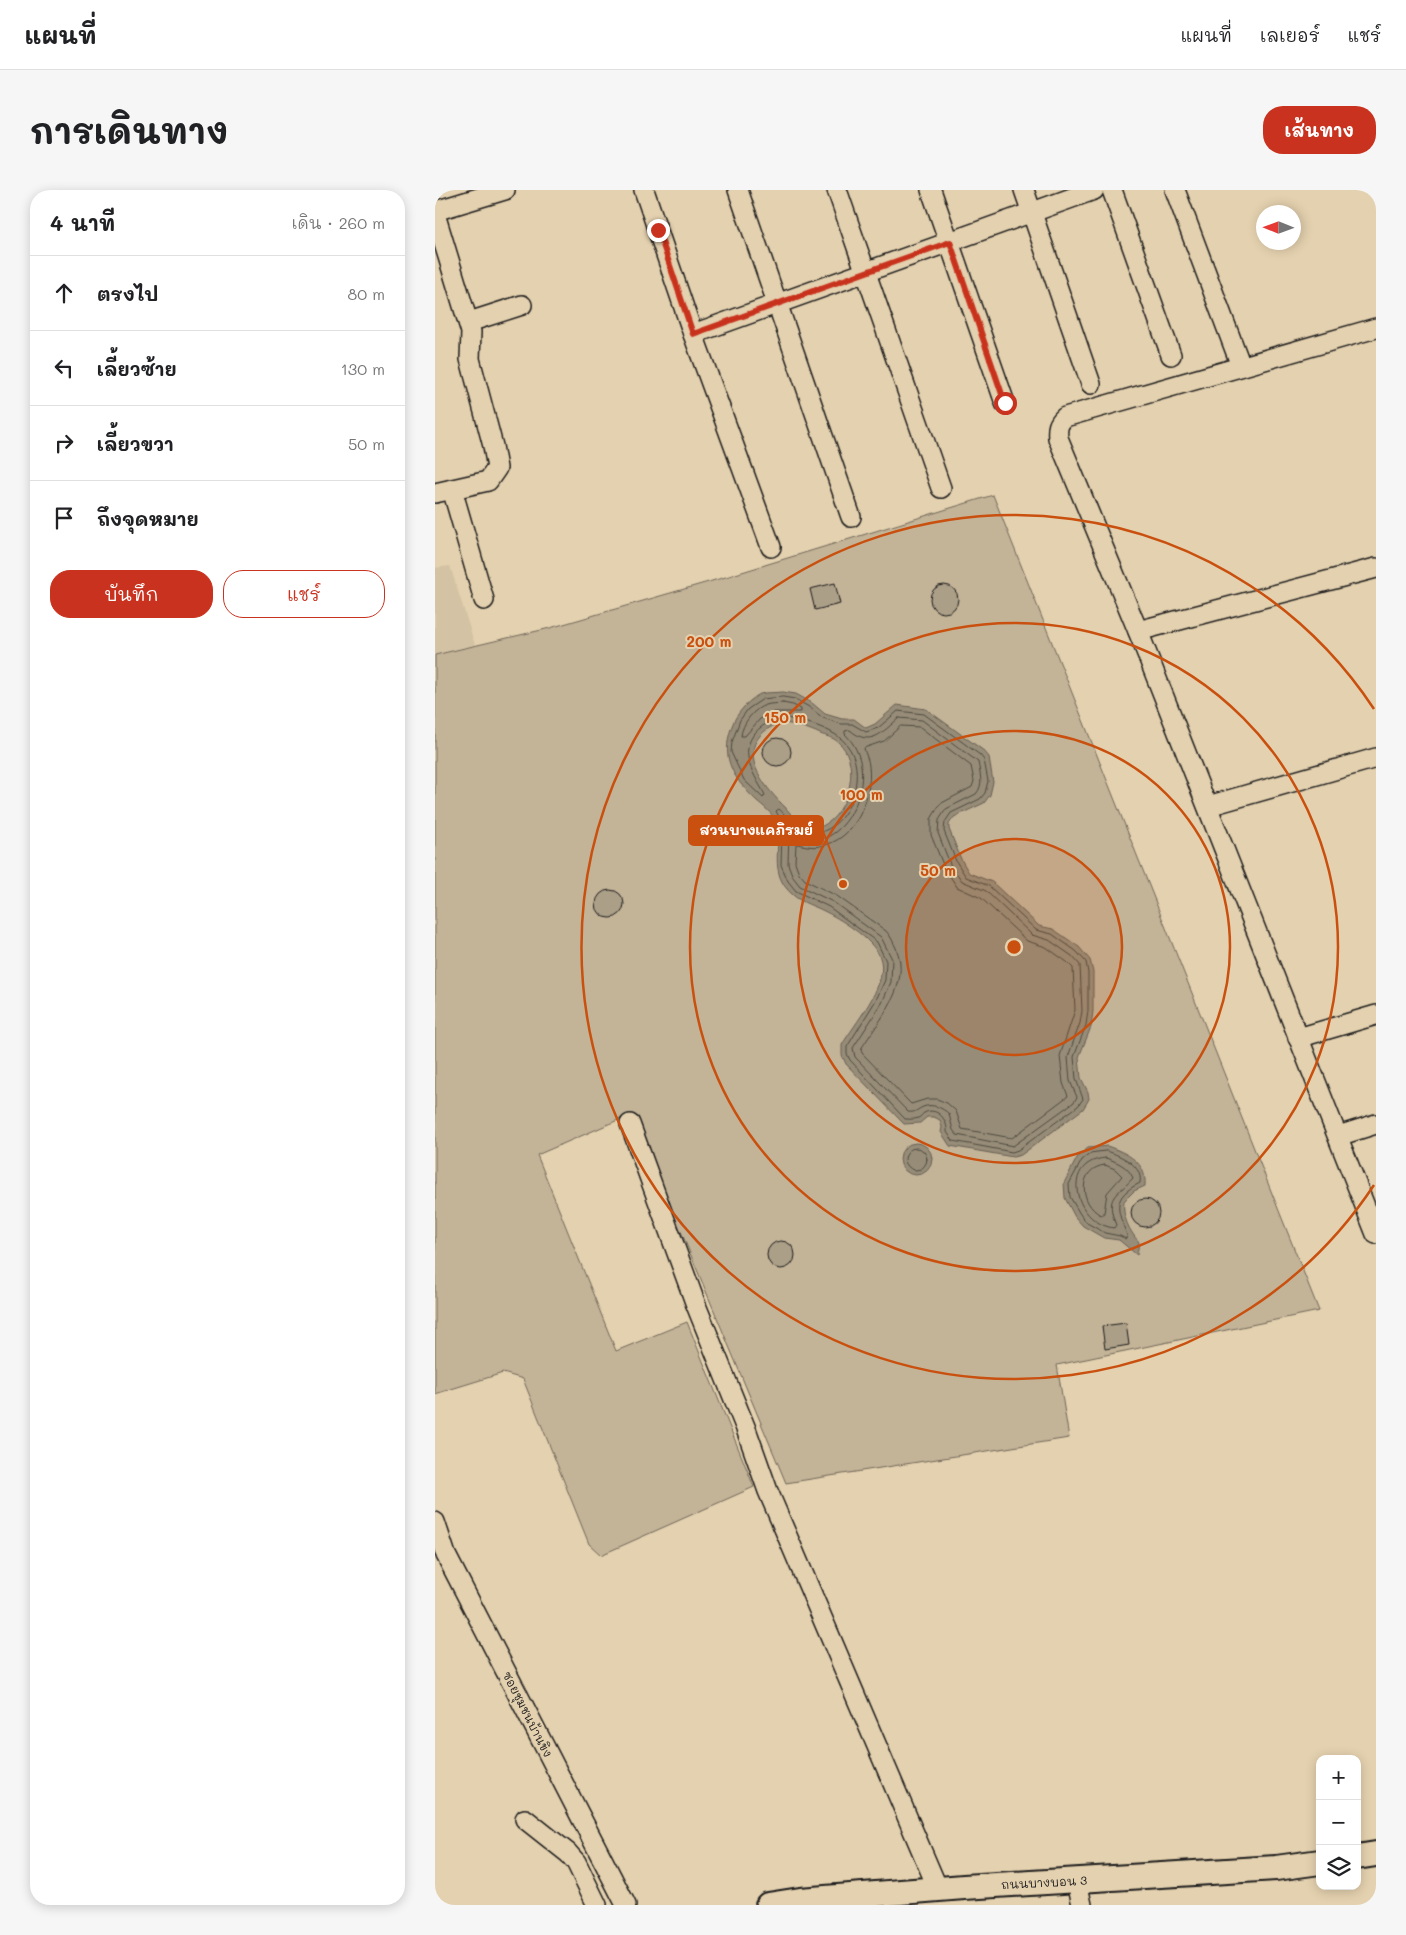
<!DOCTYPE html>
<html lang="th">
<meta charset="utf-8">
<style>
:root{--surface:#fff;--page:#f6f6f6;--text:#202124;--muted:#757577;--line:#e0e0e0;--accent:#c8321e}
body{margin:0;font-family:Mali,"Playpen Sans Thai",sans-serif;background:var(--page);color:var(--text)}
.controls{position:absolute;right:15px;bottom:15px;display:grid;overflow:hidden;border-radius:10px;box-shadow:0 2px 12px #0003}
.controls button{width:45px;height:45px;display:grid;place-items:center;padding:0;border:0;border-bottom:1px solid var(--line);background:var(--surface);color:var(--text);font:25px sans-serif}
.compass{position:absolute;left:821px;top:15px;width:45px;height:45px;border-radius:50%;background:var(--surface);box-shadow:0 2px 12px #0003;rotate:271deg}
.stop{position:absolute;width:15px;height:15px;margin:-11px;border:4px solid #c8321e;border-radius:50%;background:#fff}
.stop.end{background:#c8321e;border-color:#fff;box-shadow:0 1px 5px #0008}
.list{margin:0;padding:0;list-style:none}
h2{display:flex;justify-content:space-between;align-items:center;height:65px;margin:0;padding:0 20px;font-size:21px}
h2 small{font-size:16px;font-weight:400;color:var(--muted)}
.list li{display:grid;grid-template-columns:32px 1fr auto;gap:15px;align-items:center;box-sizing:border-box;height:75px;padding:0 20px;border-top:1px solid var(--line)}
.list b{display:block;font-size:19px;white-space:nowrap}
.list em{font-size:16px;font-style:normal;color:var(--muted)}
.actions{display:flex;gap:10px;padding:15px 20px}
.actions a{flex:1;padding:11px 0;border:1px solid var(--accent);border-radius:20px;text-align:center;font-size:18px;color:var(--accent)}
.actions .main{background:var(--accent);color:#fff}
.icon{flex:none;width:28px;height:28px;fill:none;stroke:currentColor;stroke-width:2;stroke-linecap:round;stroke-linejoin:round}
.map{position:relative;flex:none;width:941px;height:1715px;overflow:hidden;border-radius:20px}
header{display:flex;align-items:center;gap:30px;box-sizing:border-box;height:70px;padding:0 25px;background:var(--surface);border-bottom:1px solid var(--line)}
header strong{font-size:24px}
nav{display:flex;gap:28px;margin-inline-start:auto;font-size:18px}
.intro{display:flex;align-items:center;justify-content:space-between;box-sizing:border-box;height:120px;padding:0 30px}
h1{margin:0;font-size:35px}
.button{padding:12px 22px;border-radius:20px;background:var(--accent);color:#fff;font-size:18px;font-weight:700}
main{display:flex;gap:30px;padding:0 30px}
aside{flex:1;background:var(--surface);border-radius:20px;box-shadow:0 2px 12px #0003}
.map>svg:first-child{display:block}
.built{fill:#d3c2a3}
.green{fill:#c3b397;stroke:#70685a}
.water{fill:#978c77;stroke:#665f53;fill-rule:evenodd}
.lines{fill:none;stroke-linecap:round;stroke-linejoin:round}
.shore{stroke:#4d4940;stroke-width:1}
.building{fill:#ac9f87;stroke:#1c1c1c}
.minor-casing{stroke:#1c1c1c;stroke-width:22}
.major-casing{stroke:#1c1c1c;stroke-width:28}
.minor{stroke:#e4d1af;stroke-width:19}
.major{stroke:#e4d1af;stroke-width:24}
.route{stroke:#c8321e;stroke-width:6}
.ring{fill:none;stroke:#c9500e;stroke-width:2.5}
.labels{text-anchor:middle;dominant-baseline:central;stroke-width:4;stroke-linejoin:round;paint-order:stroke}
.street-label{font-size:12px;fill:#1c1c1c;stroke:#e4d1af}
.centre{fill:#c9500e;stroke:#e4d1af;stroke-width:2.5}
.ring-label{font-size:15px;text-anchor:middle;font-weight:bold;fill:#c9500e;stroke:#e4d1af;stroke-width:4;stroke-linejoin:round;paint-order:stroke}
.leader{fill:none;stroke:#c9500e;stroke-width:2}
.callout-dot{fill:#c9500e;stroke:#e4d1af;stroke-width:2}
.callout{fill:#c9500e;stroke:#c9500e;stroke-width:2}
.callout-label{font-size:14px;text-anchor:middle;font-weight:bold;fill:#fff}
</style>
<header>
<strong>แผนที่</strong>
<nav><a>แผนที่</a><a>เลเยอร์</a><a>แชร์</a></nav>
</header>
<div class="intro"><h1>การเดินทาง</h1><a class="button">เส้นทาง</a></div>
<main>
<aside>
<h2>4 นาที<small>เดิน · 260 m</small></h2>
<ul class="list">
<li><svg class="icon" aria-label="ahead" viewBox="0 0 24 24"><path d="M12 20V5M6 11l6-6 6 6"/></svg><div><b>ตรงไป</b></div><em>80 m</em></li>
<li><svg class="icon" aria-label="left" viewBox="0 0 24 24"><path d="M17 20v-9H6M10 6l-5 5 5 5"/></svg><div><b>เลี้ยวซ้าย</b></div><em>130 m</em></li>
<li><svg class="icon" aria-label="right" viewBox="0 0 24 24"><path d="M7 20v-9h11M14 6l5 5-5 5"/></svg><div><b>เลี้ยวขวา</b></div><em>50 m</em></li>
<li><svg class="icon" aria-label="arrive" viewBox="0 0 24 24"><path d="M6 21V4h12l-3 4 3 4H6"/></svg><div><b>ถึงจุดหมาย</b></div></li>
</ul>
<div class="actions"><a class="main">บันทึก</a><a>แชร์</a></div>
</aside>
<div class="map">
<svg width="941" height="1715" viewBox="0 0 941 1715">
<rect width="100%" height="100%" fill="#e4d1af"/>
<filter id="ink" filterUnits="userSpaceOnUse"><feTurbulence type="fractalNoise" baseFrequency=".02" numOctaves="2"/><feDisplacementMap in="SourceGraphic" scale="10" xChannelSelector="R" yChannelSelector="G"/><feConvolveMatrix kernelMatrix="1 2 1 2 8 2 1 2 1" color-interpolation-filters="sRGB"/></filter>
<g filter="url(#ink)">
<!-- built -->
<polygon class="built" points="15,376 40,455 0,465 0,378"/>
<!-- green -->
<polygon class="green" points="558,305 884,1121 622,1175 634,1248 351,1293 197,924 102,965 181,1161 252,1132 319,1297 166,1365 154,1354 88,1189 68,1183 0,1204 0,465 115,438 294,386"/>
<!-- water -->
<g class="water">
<path d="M348 502 361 504 377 513 390 524 407 529H419L431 538 440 534 462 515 491 519 549 561 554 567 558 592 555 605 549 613 519 627 514 634V639L526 669 534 683 557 692 604 736 618 739 644 757 655 770 658 782V821L656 837 644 867 646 888 653 902 654 909 648 919 586 965 578 967 515 956 506 942 507 937 505 930 499 927H492L485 933 469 934 411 874 407 865V855C419 834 452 797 446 771 442 752 409 731 391 722 380 716 367 713 358 705 331 682 349 656 340 630 337 623 328 616 322 611 296 587 284 565 299 531 304 521 315 509 325 504 331 502 341 503 348 502ZM344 533C358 533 368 537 381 542 386 545 393 546 399 549 423 564 418 601 404 621 397 632 382 643 369 636 362 632 355 623 350 617 323 591 297 553 344 533Z"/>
<circle cx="481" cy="969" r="16"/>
<path d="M672 956C692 963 712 972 710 996L699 1001 689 1011C687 1026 694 1041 704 1052L702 1065 684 1050 669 1048 648 1036 640 1027 630 1008 629 993 643 966 653 958Z"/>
</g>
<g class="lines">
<!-- shore -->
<g class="shore">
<path d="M348 507 360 509 374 517 388 528 406 534H417L431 542 443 538 463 521 489 524 545 565 549 570 553 591 550 603 545 609 516 623 510 632 509 641 521 671 531 687 554 696 601 740 617 744 641 761 651 772 653 783V821L651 835 639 867 641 889 648 909 643 916 583 960 577 962 518 951 512 942C513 930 502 916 489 923 486 925 486 927 483 928 479 930 474 929 470 929L415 870 412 864V857L441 810 450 790 451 771 442 752 394 717 361 701 353 691 346 675 347 641 344 627 341 621 344 619C351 625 358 636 366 641 373 644 382 643 389 641 418 629 432 580 412 555 402 541 378 534 362 530 339 523 309 541 313 567 315 581 324 593 330 605L328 608 309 590 296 562 297 552 305 530 313 519 328 509Z"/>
<path d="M348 513 358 515 366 519V522H339L325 529 310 546H306C307 534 319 518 331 515 336 513 343 514 348 513Z"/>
<path d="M464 528 487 530 543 572C545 584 549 595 541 604L511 619 504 630 503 643 515 674 527 691 551 701 597 745 614 750 637 766 645 775 647 821 645 833 633 867 635 891 642 907 639 912 578 956 522 945 518 940 514 924C508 918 497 913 488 917 481 920 481 923 473 922L420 867 418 858 447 813 456 792 457 769 446 747 398 712 365 696 358 687 353 674 354 640H357C399 680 455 588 410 544V541L415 540C436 558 447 542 464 528Z"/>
<path d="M466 536 485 537 536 576 539 591 537 597 505 614 496 629V645L509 677 522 697 546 708 592 751 611 757 632 772 638 778 640 820 625 866 628 893 633 906 577 948 527 939 521 921 512 913 502 909H492L476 914 427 863 426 859C444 830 477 795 461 758 458 752 456 746 451 741L402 706 370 690 364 683 360 672 361 654C369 655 377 658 385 656 420 651 438 608 434 576 434 570 430 564 429 558L449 551Z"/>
<circle cx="481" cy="969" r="11"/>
<path d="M672 961C686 966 708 975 705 993 676 1007 682 1020 692 1045L691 1049 685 1046 670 1043 652 1033 645 1024 635 1007 634 994 647 970 656 963Z"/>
<path d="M671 968C682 972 693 976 698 988 682 1006 669 1005 681 1035L679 1038C639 1033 624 971 671 968Z"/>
<path d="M670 975 680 979 687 986 672 1003 669 1023 666 1025C644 1014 642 978 670 975Z"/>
</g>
</g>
<!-- building -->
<g class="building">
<polygon points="400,393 405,414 380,420 375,399"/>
<circle cx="509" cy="409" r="14"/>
<circle cx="342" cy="562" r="14"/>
<circle cx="175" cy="714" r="14"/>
<circle cx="710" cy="1023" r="14"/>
<circle cx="346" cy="1065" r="14"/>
<polygon points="691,1133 694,1155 670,1159 667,1136"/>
</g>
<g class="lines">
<defs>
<g id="minor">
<polyline points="209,0 258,144 336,357"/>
<polyline points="303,0 416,327"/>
<polyline points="402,0 506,298"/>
<polyline points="496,0 570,213"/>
<polyline points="589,0 656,194"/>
<polyline points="677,0 736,165"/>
<polyline points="740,0 806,176"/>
<polyline points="0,21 70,0"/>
<polyline points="0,24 36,142 35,169 58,256 62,278 53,291 0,303"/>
<polyline points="34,132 87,115"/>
<path d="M941 138 630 227C623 233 622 238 623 248L703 441 941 1044"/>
<polyline points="258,144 659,0"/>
<polyline points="17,299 49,410"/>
<polyline points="703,441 941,378"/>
<polyline points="773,616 941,568"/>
<polyline points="863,848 941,825"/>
<polyline points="195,934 261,1115 311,1239 333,1301 503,1699"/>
<polyline points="903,946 941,934"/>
<polyline points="0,1332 11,1365 191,1715"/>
<polyline points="90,1629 133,1663 141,1672 162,1715"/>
<polyline points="642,1691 647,1715"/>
</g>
<g id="major">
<polyline points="922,1667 941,1664"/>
<polyline points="333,1715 365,1710 529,1697 841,1678 885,1672"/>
</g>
</defs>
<!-- minor casing -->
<use href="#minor" class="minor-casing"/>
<!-- major casing -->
<use href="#major" class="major-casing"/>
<!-- minor -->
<use href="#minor" class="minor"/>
<!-- major -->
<use href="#major" class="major"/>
</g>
</g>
<g class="lines" filter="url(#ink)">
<!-- route -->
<polyline class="route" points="223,40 258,144 515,52 570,213"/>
</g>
<!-- distance rings -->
<circle cx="579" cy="757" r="108" fill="#c9500e" fill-opacity=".12"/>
<g class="ring">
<circle cx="579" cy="757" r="108"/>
<circle cx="579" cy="757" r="216"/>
<circle cx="579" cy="757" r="324"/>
<path d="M939 995A432 432 0 1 1 939 519"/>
</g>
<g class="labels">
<!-- street labels -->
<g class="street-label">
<text transform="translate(93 1524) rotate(63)">ซอยชุมชนบ้านขิง</text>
<text transform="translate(609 1692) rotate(-3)">ถนนบางบอน 3</text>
</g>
</g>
<circle cx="579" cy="757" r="8" class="centre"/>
<g class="ring-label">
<text x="274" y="457">200 m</text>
<text x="350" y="533">150 m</text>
<text x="426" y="610">100 m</text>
<text x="503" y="686">50 m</text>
</g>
<!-- callouts -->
<path class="leader" d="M408 694L388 641"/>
<circle class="callout-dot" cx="408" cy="694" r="5"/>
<rect class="callout" x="254" y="626" width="134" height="29" rx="5"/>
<g class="callout-label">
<text x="321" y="645">สวนบางแคภิรมย์</text>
</g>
</svg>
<div class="controls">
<button>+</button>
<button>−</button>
<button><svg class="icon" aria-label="layers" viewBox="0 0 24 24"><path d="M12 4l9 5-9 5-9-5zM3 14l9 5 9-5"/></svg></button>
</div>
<svg class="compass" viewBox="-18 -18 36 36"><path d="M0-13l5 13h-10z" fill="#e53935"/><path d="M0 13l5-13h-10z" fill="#757577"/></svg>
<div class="stop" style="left:570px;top:213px"></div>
<div class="stop end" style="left:223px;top:40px"></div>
</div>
</main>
